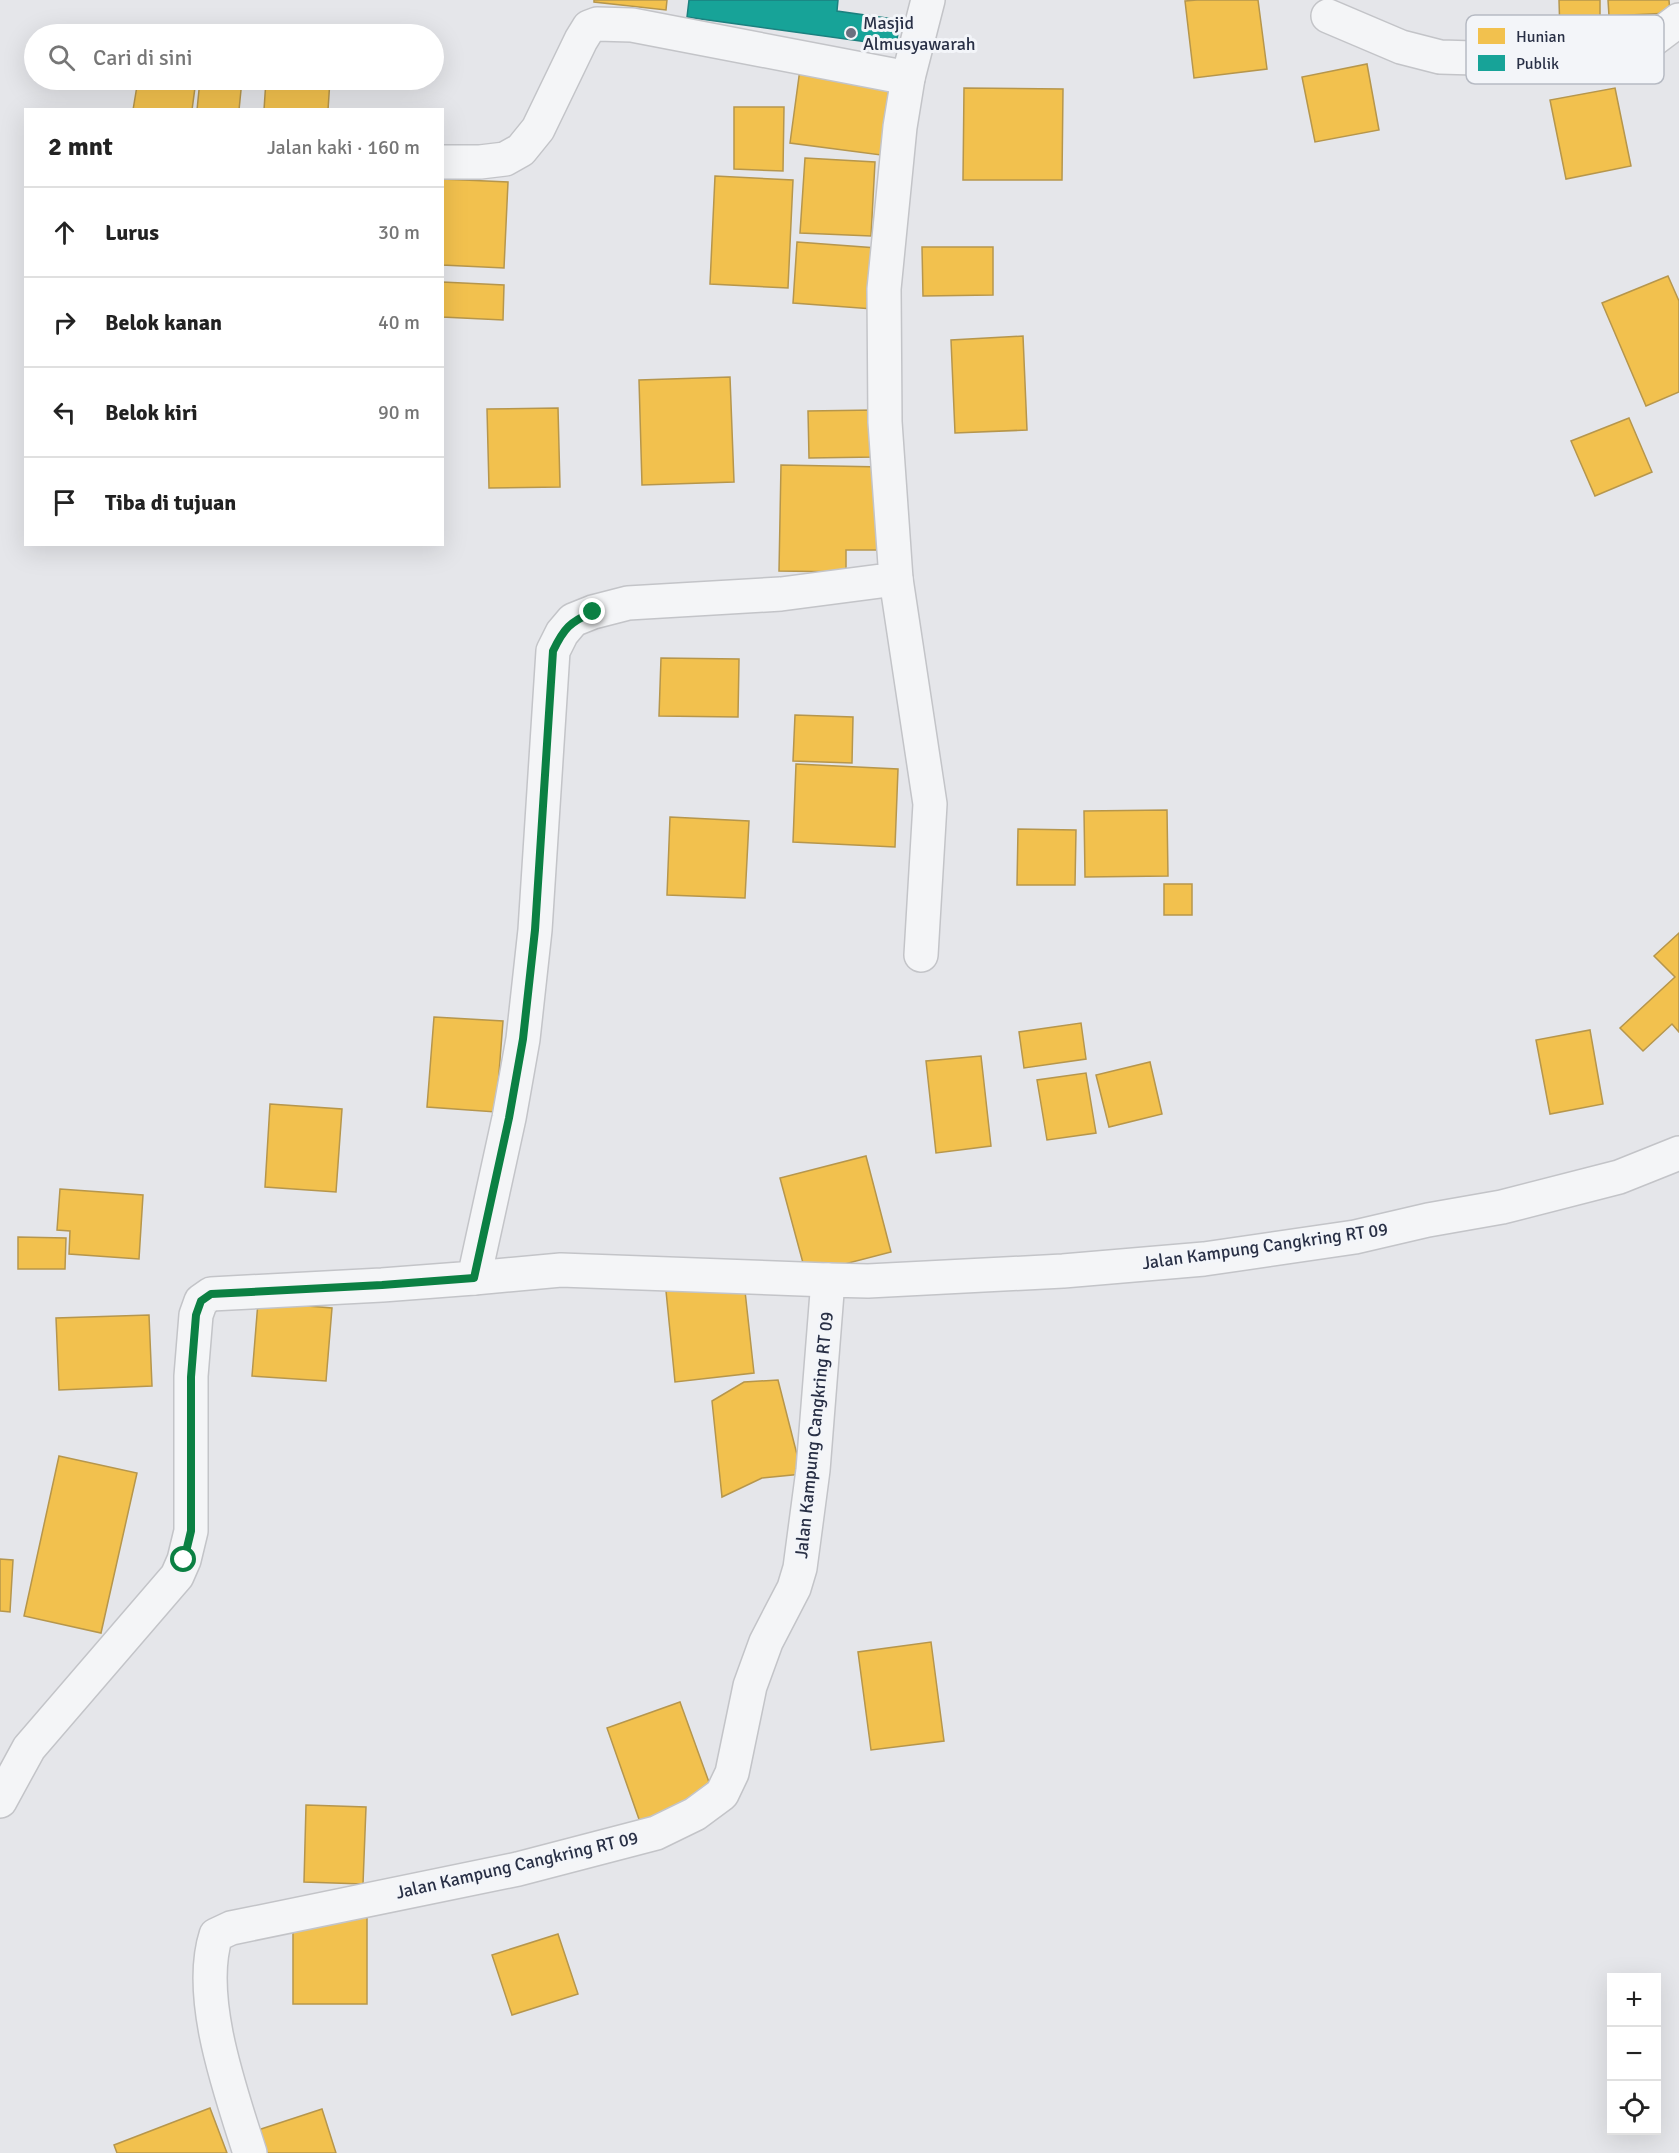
<!DOCTYPE html>
<html lang="id">
<meta charset="utf-8">
<style>
:root{--surface:#fff;--page:#f2f2f2;--text:#222;--muted:#767676;--line:#e0e0e0}
body{margin:0;font-family:Signika,sans-serif;background:var(--page);color:var(--text)}
.controls{position:absolute;right:18px;bottom:18px;display:grid;overflow:hidden;border-radius:0px;box-shadow:0 6px 24px #0002}
.controls button{width:54px;height:54px;display:grid;place-items:center;padding:0;border:0;border-bottom:2px solid var(--line);background:var(--surface);color:var(--text);font:30px sans-serif}
.stop{position:absolute;width:18px;height:18px;margin:-14px;border:4px solid #0b8043;border-radius:50%;background:#fff}
.stop.end{background:#0b8043;border-color:#fff;box-shadow:0 2px 6px #0008}
.list{margin:0;padding:0;list-style:none}
h2{display:flex;justify-content:space-between;align-items:center;height:78px;margin:0;padding:0 24px;font-size:26px}
h2 small{font-size:20px;font-weight:400;color:var(--muted)}
.list li{display:grid;grid-template-columns:39px 1fr auto;gap:18px;align-items:center;box-sizing:border-box;height:90px;padding:0 24px;border-top:2px solid var(--line)}
.list b{display:block;font-size:22px;white-space:nowrap}
.list em{font-size:20px;font-style:normal;color:var(--muted)}
.icon{flex:none;width:33px;height:33px;fill:none;stroke:currentColor;stroke-width:2;stroke-linecap:round;stroke-linejoin:round}
.map{position:relative;flex:none;width:1679px;height:2153px;overflow:hidden}
.search{position:absolute;background:var(--surface);box-shadow:0 6px 24px #0002;left:24px;top:24px;width:420px;height:66px;display:flex;align-items:center;gap:15px;box-sizing:border-box;padding:0 21px;border-radius:33px;color:var(--muted);font-size:22px}
.panel{position:absolute;background:var(--surface);box-shadow:0 6px 24px #0002;left:24px;top:108px;width:420px;height:438px;border-radius:0px}
.map>svg:first-child{display:block}
.homes{fill:#f2c14e;stroke:#b6964c;stroke-width:1.5}
.public{fill:#17a398;stroke:#1c807f;stroke-width:1.5}
.lines{fill:none;stroke-linecap:round;stroke-linejoin:round}
.minor-casing{stroke:#c3c4c8;stroke-width:36}
.minor{stroke:#f4f5f7;stroke-width:33}
.route{stroke:#0b8043;stroke-width:8}
.poi-dot{fill:#6b707f;stroke:#f3f5f9;stroke-width:2}
.labels{text-anchor:middle;dominant-baseline:central;stroke-width:6;stroke-linejoin:round;paint-order:stroke}
.poi-label{font-size:18px;fill:#293046;stroke:#f3f5f9;text-anchor:start}
.street-label{font-size:18px;fill:#293046;stroke:#f3f5f9}
.key{fill:#f3f5f9;stroke:#b6bac3;stroke-width:1.5}
.key-label{font-size:16px;fill:#293046}
</style>
<div class="map">
<svg width="1679" height="2153" viewBox="0 0 1679 2153">
<rect width="100%" height="100%" fill="#e5e6ea"/>
<!-- homes -->
<g class="homes">
<polygon points="594,0 667,0 666,10 594,2"/>
<polygon points="1197,0 1258,0 1267,69 1194,78 1185,1"/>
<polygon points="1559,0 1600,0 1600,31 1560,33"/>
<polygon points="1608,0 1669,0 1670,13 1609,16"/>
<polygon points="1367,64 1379,130 1315,142 1302,77"/>
<polygon points="800,69 890,81 881,155 790,143"/>
<polygon points="138,80 196,80 192,110 133,110"/>
<polygon points="200,80 242,80 239,110 197,110"/>
<polygon points="266,80 330,80 328,110 264,110"/>
<polygon points="964,88 1063,89 1062,180 963,180"/>
<polygon points="1615,88 1631,166 1566,179 1550,100"/>
<polygon points="734,107 784,107 783,171 734,169"/>
<polygon points="805,158 875,162 871,236 800,233"/>
<polygon points="715,176 793,180 788,288 710,284"/>
<polygon points="442,179 508,182 504,268 442,265"/>
<polygon points="797,242 877,248 873,309 793,303"/>
<polygon points="922,247 993,247 993,295 923,296"/>
<polygon points="1668,276 1679,301 1679,392 1646,406 1602,303"/>
<polygon points="442,282 504,285 503,320 442,317"/>
<polygon points="1023,336 1027,430 955,433 951,340"/>
<polygon points="730,377 734,482 642,485 639,380"/>
<polygon points="558,408 560,487 489,488 487,409"/>
<polygon points="875,410 876,457 809,458 808,411"/>
<polygon points="1629,418 1652,472 1595,496 1571,441"/>
<polygon points="781,465 883,467 881,550 846,550 846,572 779,571"/>
<polygon points="661,658 739,659 738,717 659,716"/>
<polygon points="795,715 853,717 852,763 793,761"/>
<polygon points="796,764 898,769 895,847 793,842"/>
<polygon points="1167,810 1168,876 1085,877 1084,811"/>
<polygon points="670,817 749,821 745,898 667,895"/>
<polygon points="1018,829 1076,830 1075,885 1017,885"/>
<rect x="1164" y="884" width="28" height="31"/>
<polygon points="1679,933 1679,1032 1672,1024 1643,1051 1620,1028 1675,977 1654,956"/>
<polygon points="434,1017 503,1021 496,1112 427,1107"/>
<polygon points="1081,1023 1086,1059 1024,1068 1019,1032"/>
<polygon points="1590,1030 1603,1104 1550,1114 1536,1040"/>
<polygon points="981,1056 991,1146 936,1153 926,1061"/>
<polygon points="1150,1062 1162,1114 1109,1127 1096,1075"/>
<polygon points="1086,1073 1096,1133 1047,1140 1037,1080"/>
<polygon points="270,1104 342,1109 336,1192 265,1187"/>
<polygon points="866,1156 891,1252 806,1274 780,1178"/>
<polygon points="60,1189 143,1195 139,1259 69,1254 70,1231 57,1230"/>
<polygon points="18,1237 66,1238 65,1269 18,1269"/>
<polygon points="744,1282 754,1373 675,1382 666,1291"/>
<polygon points="258,1302 332,1308 326,1381 252,1376"/>
<polygon points="149,1315 152,1386 59,1390 56,1318"/>
<polygon points="778,1380 802,1474 762,1478 722,1497 712,1401 744,1382"/>
<polygon points="59,1456 137,1473 101,1633 24,1616"/>
<polygon points="0,1559 13,1560 10,1612 0,1611"/>
<polygon points="931,1642 944,1741 871,1750 858,1652"/>
<polygon points="680,1702 714,1796 640,1822 607,1728"/>
<polygon points="306,1805 366,1807 363,1884 304,1882"/>
<rect x="293" y="1916" width="74" height="88"/>
<polygon points="558,1934 578,1994 512,2015 492,1955"/>
<polygon points="210,2108 227,2153 117,2153 114,2145"/>
<polygon points="322,2109 336,2153 266,2153 258,2130"/>
</g>
<!-- public -->
<polygon class="public" points="689,0 838,0 837,11 900,20 896,46 687,17"/>
<g class="lines">
<defs>
<g id="minor">
<polyline points="1328,16 1401,47 1440,57 1579,61 1635,53 1679,20"/>
<polyline points="442,162 480,162 505,159 521,150 538,129 581,40 589,27 597,24 632,25 908,78"/>
<polyline points="896,579 930,804 921,955"/>
<polyline points="474,1278 561,1270 828,1280"/>
<polyline points="0,1801 29,1748 177,1576 184,1560 191,1531 191,1376 196,1315 201,1301 211,1294 382,1285 474,1278 509,1118 523,1039 535,930 553,651 562,633 573,620 593,612 628,603 781,594 896,579 885,422 884,289 900,127 908,78 928,0"/>
<path d="M250 2153C231 2093 196 1997 216 1935L231 1928 518 1869 656 1833 695 1814 722 1794 732 1773 750 1686 766 1642 794 1588 800 1568 813 1470 828 1280 868 1281 1063 1271 1204 1259 1355 1237 1428 1220 1502 1207 1619 1177 1679 1153"/>
</g>
</defs>
<!-- minor casing -->
<use href="#minor" class="minor-casing"/>
<!-- minor -->
<use href="#minor" class="minor"/>
</g>
<g class="lines">
<!-- route -->
<path class="route" d="M184 1560 191 1531V1377L196 1315 201 1301 211 1294 382 1285 474 1278 509 1118 523 1039 535 930 553 651C564 628 570 622 593 612"/>
</g>
<!-- markers -->
<circle class="poi-dot" cx="851" cy="33" r="6"/>
<g class="labels">
<!-- poi labels -->
<g class="poi-label">
<text x="863" y="23">Masjid<tspan x="863" dy="21">Almusyawarah</tspan></text>
</g>
<!-- street labels -->
<g class="street-label">
<text transform="translate(1265 1246) rotate(-8)">Jalan Kampung Cangkring RT 09</text>
<text transform="translate(814 1435) rotate(-84)">Jalan Kampung Cangkring RT 09</text>
<text transform="translate(517 1865) rotate(-13)">Jalan Kampung Cangkring RT 09</text>
</g>
</g>
<!-- legend -->
<rect x="1466" y="15" width="198" height="69" rx="9" class="key"/>
<rect x="1478" y="28" width="27" height="16" fill="#f2c14e"/>
<rect x="1478" y="55" width="27" height="16" fill="#17a398"/>
<g class="key-label">
<text x="1516" y="42">Hunian</text>
<text x="1516" y="69">Publik</text>
</g>
</svg>
<div class="controls">
<button>+</button>
<button>−</button>
<button><svg class="icon" aria-label="locate" viewBox="0 0 24 24"><circle cx="12" cy="12" r="6"/><path d="M12 2v4M12 18v4M2 12h4M18 12h4"/></svg></button>
</div>
<div class="stop" style="left:184px;top:1560px"></div>
<div class="stop end" style="left:593px;top:612px"></div>
<div class="search"><svg class="icon" aria-label="search" viewBox="0 0 24 24"><circle cx="10" cy="10" r="6"/><path d="M15 15l6 6"/></svg>Cari di sini</div>
<section class="panel">
<h2>2 mnt<small>Jalan kaki · 160 m</small></h2>
<ul class="list">
<li><svg class="icon" aria-label="ahead" viewBox="0 0 24 24"><path d="M12 20V5M6 11l6-6 6 6"/></svg><div><b>Lurus</b></div><em>30 m</em></li>
<li><svg class="icon" aria-label="right" viewBox="0 0 24 24"><path d="M7 20v-9h11M14 6l5 5-5 5"/></svg><div><b>Belok kanan</b></div><em>40 m</em></li>
<li><svg class="icon" aria-label="left" viewBox="0 0 24 24"><path d="M17 20v-9H6M10 6l-5 5 5 5"/></svg><div><b>Belok kiri</b></div><em>90 m</em></li>
<li><svg class="icon" aria-label="arrive" viewBox="0 0 24 24"><path d="M6 21V4h12l-3 4 3 4H6"/></svg><div><b>Tiba di tujuan</b></div></li>
</ul>
</section>
</div>
